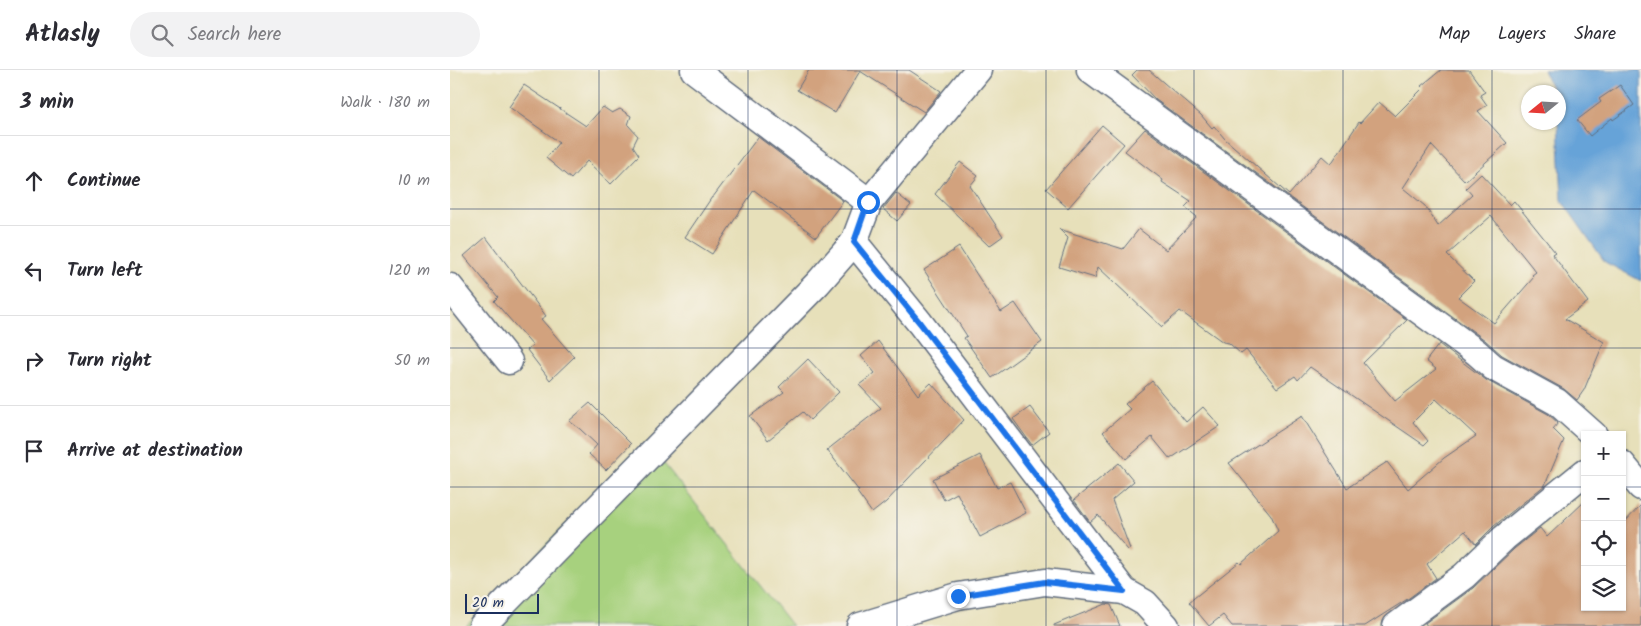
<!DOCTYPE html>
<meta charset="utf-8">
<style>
:root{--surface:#fff;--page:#f2f2f3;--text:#2b2b33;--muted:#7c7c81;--line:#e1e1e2}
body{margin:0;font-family:Kalam,sans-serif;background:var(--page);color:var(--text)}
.controls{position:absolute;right:15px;bottom:15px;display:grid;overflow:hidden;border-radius:0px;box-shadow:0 1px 4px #0004}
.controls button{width:45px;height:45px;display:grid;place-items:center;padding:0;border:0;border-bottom:1px solid var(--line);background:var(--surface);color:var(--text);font:25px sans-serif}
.compass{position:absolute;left:1071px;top:15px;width:45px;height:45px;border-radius:50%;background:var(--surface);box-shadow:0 1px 4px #0004;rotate:252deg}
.scale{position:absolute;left:15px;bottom:12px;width:74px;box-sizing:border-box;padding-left:5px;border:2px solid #1b2f5e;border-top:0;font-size:14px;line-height:18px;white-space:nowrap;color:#1b2f5e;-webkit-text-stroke:4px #f7f3e8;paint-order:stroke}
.stop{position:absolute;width:15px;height:15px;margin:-11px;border:4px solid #1a73e8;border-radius:50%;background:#fff}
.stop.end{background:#1a73e8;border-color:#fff;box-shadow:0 1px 5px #0008}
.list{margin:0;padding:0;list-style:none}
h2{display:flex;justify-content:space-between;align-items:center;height:65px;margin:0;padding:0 20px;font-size:21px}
h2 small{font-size:16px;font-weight:400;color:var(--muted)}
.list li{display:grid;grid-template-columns:32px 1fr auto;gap:15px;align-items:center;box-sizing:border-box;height:90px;padding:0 20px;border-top:1px solid var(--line)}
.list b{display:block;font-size:19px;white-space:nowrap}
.list em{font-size:16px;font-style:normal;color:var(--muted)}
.icon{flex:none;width:28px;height:28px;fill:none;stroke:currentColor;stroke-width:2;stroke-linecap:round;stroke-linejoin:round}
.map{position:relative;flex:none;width:1191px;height:556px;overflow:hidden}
header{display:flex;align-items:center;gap:30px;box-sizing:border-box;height:70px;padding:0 25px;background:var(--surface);border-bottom:1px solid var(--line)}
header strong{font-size:24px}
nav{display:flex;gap:28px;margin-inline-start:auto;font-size:18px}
.search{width:350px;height:45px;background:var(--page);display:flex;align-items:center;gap:12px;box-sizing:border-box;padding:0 18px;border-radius:28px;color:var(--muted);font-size:19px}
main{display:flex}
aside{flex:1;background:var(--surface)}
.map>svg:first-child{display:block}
.green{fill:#a7d17e;stroke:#61806e}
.water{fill:#66a3d8;stroke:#40699b}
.building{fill:#d2a27e;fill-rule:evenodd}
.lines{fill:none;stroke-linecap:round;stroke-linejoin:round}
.minor-casing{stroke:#626d7e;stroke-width:29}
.minor{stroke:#fff;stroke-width:26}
.route{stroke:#1a73e8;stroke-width:6}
.grid{fill:none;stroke:#1b2f5e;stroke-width:1;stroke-opacity:0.55}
</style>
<header>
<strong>Atlasly</strong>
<div class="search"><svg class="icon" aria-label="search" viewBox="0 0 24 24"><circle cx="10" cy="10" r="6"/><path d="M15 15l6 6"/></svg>Search here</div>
<nav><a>Map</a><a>Layers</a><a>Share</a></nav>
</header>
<main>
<aside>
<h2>3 min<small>Walk · 180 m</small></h2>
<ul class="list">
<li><svg class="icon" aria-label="ahead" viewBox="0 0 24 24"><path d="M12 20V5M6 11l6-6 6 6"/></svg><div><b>Continue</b></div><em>10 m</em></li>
<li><svg class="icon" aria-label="left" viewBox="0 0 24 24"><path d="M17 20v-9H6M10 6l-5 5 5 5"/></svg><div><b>Turn left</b></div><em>120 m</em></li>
<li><svg class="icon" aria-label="right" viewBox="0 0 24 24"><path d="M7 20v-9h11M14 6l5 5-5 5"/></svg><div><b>Turn right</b></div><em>50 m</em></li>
<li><svg class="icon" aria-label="arrive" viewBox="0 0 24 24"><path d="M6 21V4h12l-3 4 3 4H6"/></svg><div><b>Arrive at destination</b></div></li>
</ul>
</aside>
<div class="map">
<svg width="1191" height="556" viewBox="0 0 1191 556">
<rect width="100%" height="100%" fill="#f7f3e8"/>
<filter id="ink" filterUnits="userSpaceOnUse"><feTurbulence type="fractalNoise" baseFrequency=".02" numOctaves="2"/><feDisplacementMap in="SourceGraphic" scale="10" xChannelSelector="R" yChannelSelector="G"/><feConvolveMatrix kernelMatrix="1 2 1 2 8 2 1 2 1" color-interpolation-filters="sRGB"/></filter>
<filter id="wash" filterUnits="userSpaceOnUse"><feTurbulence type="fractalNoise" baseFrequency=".0096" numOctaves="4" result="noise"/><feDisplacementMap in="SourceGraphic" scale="20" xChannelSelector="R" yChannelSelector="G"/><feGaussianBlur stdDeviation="1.12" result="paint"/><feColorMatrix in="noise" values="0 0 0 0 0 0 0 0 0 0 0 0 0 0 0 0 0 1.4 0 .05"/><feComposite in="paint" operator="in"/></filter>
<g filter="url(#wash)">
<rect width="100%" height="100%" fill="#e7e0ba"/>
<!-- green -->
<polygon class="green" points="197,372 342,556 16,556"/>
<!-- water -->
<polygon class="water" points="1093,0 1191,0 1191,211 1155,192 1112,131 1108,53 1108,22 1103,22"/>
<g id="blocks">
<!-- building -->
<g class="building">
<polygon points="359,0 459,0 491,21 474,42 410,1 385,43 347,20"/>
<path d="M687 0H699L751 45 762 58 764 56 775 69 839 125 872 86 881 94 909 52 910 53 929 32 945 46 973 18 971 16 991 0H1019L1035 22 1030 25 1037 35 1028 41 1057 73 1015 111 981 75 953 118 975 136 988 156 1022 125 1016 118 1031 104 1060 135 1064 131 1105 182 1102 184 1138 232 1115 249 1154 272 1134 320 1127 330 1114 319 1052 285 1035 270 706 30 682 5ZM1041 146 1086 202 1082 205 1084 207 1044 253 1008 227 1024 211 997 185Z"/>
<polygon points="74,15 136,56 153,37 162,43 170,39 181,46 178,55 188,66 183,76 189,85 161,114 137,91 121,109 96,88 109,72 59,37"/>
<polygon points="1170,15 1184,35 1163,50 1162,48 1140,66 1127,50 1151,32 1149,29"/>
<polygon points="652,55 674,74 618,138 596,119"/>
<polygon points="695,59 957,250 913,293 945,331 986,299 976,291 989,274 1036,310 1098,344 1108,353 1103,359 1114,370 1095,415 1044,456 1026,474 1015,461 977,494 986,508 959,528 915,556 782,556 773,545 759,556 739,532 789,492 791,494 828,461 821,445 779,393 852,346 897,418 937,392 958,419 994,388 1026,366 986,329 963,352 978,371 974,375 860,297 848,310 845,306 827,318 796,280 791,284 779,273 773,272 730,241 712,257 648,197 645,208 609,197 618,168 609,159 673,179 689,159 716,180 747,147 735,137 741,131 712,112 713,110 675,81"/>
<polygon points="308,67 393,131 366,167 304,120 262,184 235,167 262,127 263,127"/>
<polygon points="510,92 528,106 520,116 553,166 539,176 485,124"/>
<polygon points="446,123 461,135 447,151 433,139"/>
<polygon points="36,167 96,246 91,249 124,287 100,310 77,280 83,276 44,231 48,227 14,186"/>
<polygon points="509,177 551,242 565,233 592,272 542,308 514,268 517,266 474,200"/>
<polygon points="428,271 468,325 481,313 514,350 436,432 422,443 407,422 409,421 377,380 431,338 409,315 425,303 411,286"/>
<polygon points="358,289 389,322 360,350 353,342 318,370 300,346 334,322 329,317"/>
<polygon points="702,311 736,352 753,337 770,356 720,389 702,367 676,389 653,362 680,339 675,334"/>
<polygon points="140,333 181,374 156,400 139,384 147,375 130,359 119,351"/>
<polygon points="580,337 599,362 582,375 563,349"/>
<polygon points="530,385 547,418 560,412 576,443 530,467 507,423 494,430 483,409"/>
<polygon points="669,393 684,411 662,430 680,479 678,480 648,445 640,452 624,430"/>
<polygon points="1135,431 1135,537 1172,537 1172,455 1191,435 1191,556 977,556 975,553 1023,518 1064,479 1090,458 1097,467"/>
<polygon points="656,534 661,535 670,556 604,556 604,555"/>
</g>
</g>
</g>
<g filter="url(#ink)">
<use href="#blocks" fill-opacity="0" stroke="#626d7e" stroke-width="1"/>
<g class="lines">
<defs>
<g id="minor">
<polyline points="244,0 419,132"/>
<polyline points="640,0 1026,282 1043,297 1107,332 1144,365"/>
<polyline points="404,172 470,253 674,521"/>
<polyline points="0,217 59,291"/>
<polyline points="1172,394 1191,417"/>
<polyline points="32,556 368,213 404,172 419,132 528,0"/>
<polyline points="410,556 508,526 595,512 674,521 695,533 716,556"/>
<polyline points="946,556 1014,506 1054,468 1135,402"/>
</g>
</defs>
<!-- minor casing -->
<use href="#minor" class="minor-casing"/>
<!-- minor -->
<use href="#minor" class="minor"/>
</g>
</g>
<g class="lines" filter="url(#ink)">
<!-- route -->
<polyline class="route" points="418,132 404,172 470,253 674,521 595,512 508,526"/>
</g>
<!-- grid -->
<path class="grid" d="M149 0V556M298 0V556M447 0V556M596 0V556M744 0V556M893 0V556M1042 0V556M0 139H1191M0 278H1191M0 417H1135M1172 417H1191"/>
</svg>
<div class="controls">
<button>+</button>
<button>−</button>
<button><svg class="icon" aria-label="locate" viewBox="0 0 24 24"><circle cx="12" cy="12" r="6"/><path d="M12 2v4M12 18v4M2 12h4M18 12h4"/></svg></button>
<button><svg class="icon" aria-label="layers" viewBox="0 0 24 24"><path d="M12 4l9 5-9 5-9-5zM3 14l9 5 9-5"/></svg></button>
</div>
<svg class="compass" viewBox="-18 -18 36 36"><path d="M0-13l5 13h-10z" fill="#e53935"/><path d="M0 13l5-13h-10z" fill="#7c7c81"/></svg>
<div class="scale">20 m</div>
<div class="stop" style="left:418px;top:132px"></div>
<div class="stop end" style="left:508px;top:526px"></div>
</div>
</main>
